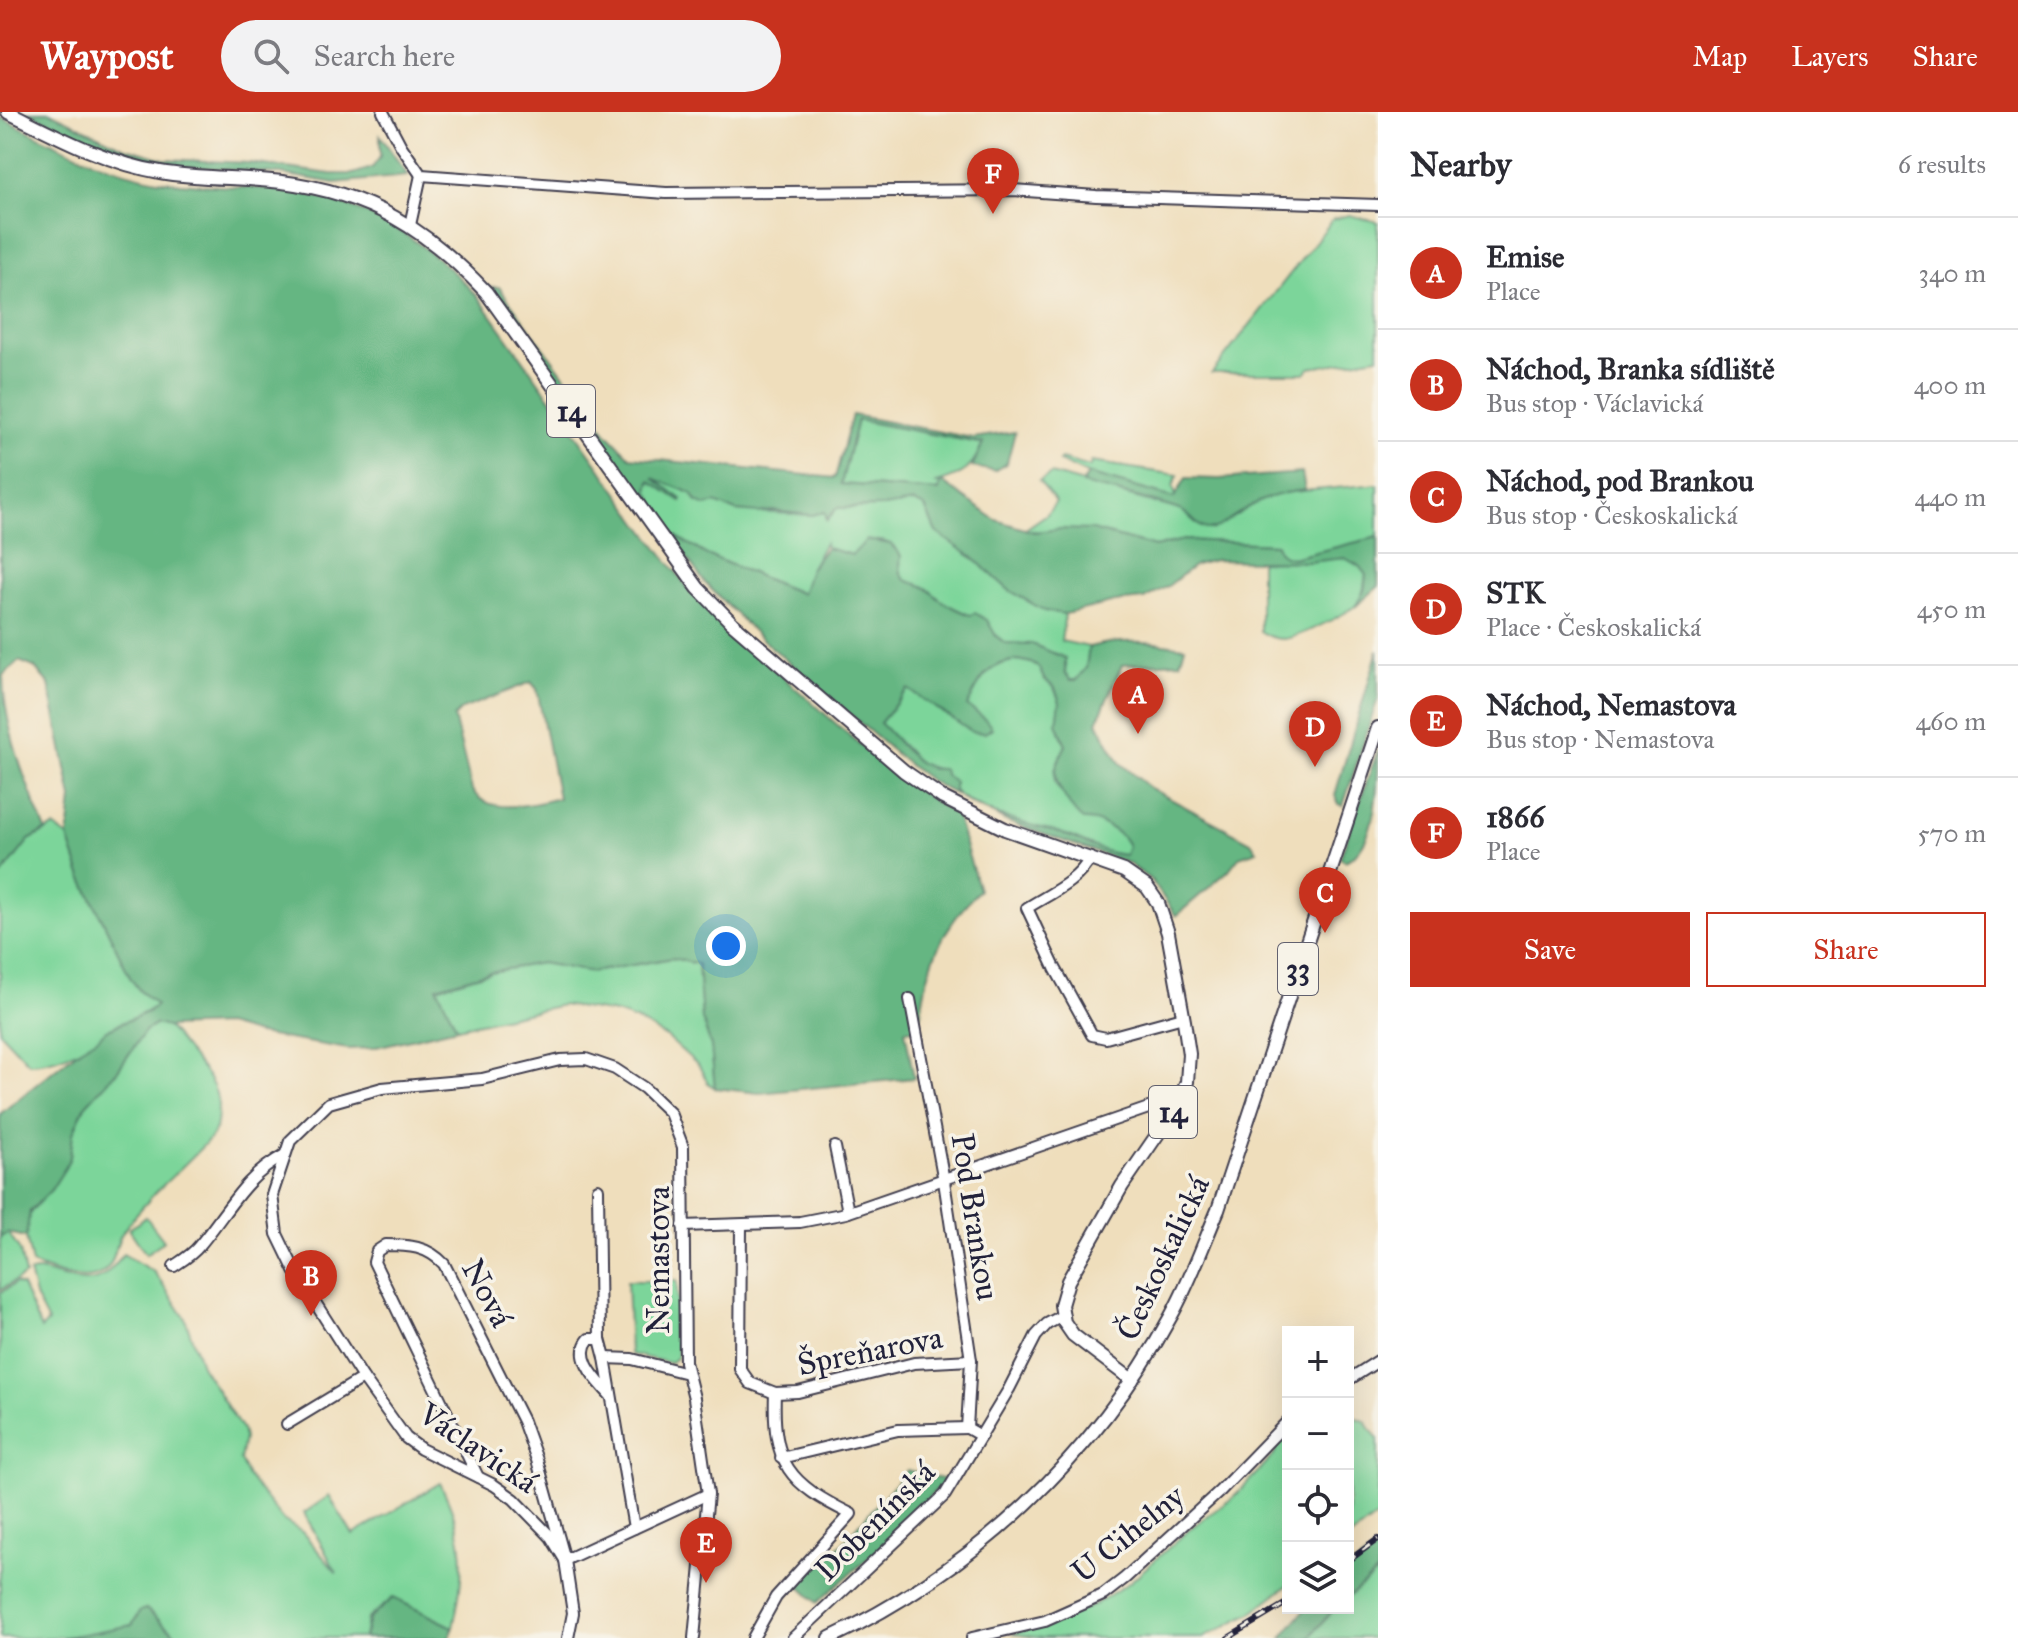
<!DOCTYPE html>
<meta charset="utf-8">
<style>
:root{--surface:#fff;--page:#f2f2f3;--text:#2b2b33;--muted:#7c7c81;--line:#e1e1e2;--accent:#c8321e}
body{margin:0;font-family:"IM FELL Great Primer",serif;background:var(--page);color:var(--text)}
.controls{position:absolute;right:24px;bottom:24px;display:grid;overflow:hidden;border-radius:0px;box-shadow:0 8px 32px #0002}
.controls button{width:72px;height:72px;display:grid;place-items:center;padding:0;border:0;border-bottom:2px solid var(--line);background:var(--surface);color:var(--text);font:40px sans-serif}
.you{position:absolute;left:726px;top:834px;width:28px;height:28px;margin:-20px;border:6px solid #fff;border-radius:50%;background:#1a73e8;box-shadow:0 0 0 12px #1a73e833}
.badge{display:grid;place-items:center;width:52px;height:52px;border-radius:50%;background:var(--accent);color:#fff;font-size:26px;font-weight:700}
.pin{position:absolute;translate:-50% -66px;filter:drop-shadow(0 2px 4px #0008)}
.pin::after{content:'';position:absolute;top:42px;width:28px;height:24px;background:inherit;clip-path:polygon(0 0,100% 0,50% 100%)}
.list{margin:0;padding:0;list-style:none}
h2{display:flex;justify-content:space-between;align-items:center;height:104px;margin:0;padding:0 32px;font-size:34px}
h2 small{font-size:26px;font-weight:400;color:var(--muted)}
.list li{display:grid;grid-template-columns:52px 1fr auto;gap:24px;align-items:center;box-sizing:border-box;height:112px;padding:0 32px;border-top:2px solid var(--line)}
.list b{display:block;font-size:30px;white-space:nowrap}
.list p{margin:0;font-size:26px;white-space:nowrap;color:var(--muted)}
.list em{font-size:26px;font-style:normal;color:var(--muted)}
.actions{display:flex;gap:16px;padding:24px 32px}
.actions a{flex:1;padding:18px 0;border:2px solid var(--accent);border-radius:0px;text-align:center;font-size:28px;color:var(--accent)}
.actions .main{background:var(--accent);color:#fff}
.icon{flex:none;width:44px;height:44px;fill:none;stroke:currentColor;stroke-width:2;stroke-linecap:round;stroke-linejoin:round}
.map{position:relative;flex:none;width:1378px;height:1526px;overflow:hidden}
header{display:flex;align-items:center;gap:48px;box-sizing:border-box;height:112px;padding:0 40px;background:var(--accent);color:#fff}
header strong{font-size:38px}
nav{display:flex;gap:44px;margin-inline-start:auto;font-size:28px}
.search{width:560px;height:72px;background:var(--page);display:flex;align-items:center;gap:20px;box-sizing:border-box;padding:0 28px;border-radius:44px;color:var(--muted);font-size:30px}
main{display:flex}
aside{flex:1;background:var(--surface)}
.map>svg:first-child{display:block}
.green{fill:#7cd59a;stroke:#4f7c6a;stroke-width:2}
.forest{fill:#65b682;stroke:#446c5e;stroke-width:2;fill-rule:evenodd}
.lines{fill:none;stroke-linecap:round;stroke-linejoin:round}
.minor-casing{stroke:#413e4e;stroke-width:14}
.major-casing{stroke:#413e4e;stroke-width:16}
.minor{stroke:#fff;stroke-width:10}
.major{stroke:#fff;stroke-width:12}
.rail-casing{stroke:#22223b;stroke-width:6}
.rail{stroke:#f7f3e8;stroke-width:3;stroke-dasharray:9;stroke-linecap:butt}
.labels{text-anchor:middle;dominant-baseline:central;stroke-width:7;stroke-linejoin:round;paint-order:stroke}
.shield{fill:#f7f3e8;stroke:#62616f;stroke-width:2}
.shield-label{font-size:30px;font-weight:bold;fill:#22223b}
.street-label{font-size:32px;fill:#22223b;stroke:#f7f3e8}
</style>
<header>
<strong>Waypost</strong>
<div class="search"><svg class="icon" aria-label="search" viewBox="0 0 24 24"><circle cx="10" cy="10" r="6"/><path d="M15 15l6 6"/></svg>Search here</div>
<nav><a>Map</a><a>Layers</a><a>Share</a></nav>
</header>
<main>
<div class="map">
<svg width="1378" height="1526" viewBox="0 0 1378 1526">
<rect width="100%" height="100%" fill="#f7f3e8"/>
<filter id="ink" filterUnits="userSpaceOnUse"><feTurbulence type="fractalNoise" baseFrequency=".0125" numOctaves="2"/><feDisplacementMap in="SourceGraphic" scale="16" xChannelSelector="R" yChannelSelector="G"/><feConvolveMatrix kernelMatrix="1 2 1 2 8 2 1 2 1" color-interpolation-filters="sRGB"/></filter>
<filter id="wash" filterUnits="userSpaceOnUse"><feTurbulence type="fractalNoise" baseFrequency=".006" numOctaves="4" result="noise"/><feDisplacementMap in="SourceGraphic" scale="32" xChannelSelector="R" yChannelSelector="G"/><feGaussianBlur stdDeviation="1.8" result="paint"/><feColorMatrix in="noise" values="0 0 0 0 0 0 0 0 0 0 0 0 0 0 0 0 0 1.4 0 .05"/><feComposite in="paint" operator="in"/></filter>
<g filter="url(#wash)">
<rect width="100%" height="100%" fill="#efdebc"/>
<!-- green -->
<g class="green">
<polygon points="1349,103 1378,110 1378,245 1310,256 1305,261 1212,261 1327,115 1333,107"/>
<path d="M857 308 983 332C971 358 964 363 937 371L940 372 939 379 841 372Z"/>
<polygon points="1061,347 1090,355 1091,350 1178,363 1173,374 1176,384 1174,386 1087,362 1059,349"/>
<path d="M1051 362 1180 398C1193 405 1199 420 1215 416L1256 389 1281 381 1378 372V425L1292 446 1283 444 1275 432 1183 428 1155 435 1108 422 1060 417 1042 420 1024 418 1047 402 1056 390 1039 369Z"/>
<path d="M651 365 736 399 812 403 826 399V407L836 396 883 395 914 390 925 395 936 420 972 445 1009 478 1045 499 1065 502 1061 529 1089 535 1086 556 1076 568H1069L1065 560 1066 554 1023 532 1005 531C998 526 993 519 987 514 971 504 951 499 937 488 933 485 932 481 929 478 922 474 913 474 906 468 893 457 908 441 890 432 874 423 864 434 853 443L826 436 825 431 810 457 803 482 707 443 674 423 648 379 650 368 680 388Z"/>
<path d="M1345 446 1359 454 1366 463C1364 474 1364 483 1357 492 1350 501 1294 527 1283 527 1274 527 1267 524 1260 519V450Z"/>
<path d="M1019 548 1031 551 1039 556 1044 567 1054 576 1060 590 1058 606 1060 620 1066 633C1061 644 1052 657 1055 669 1056 675 1062 679 1065 685 1079 710 1120 710 1128 734L1125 743C1100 742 1076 724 1053 719 1028 713 970 698 954 679V670L951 667 918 650 880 611 908 577 972 620 984 606 966 594C981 568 986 552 1019 548Z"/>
<path d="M54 715 68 725 80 761 131 867 140 879 156 893C144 904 125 908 110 916 104 919 101 924 96 928 78 940 50 951 29 951L0 920V765L29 728Z"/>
<polygon points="673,846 698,852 702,907 711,934 715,976 708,971 699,954 668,926 638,909 616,901 562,893 457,916 437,876 490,860 541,851 592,860"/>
<path d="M157 912 167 915 175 923C189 946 219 967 218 995 218 1001 218 1012 215 1019 212 1029 159 1075 148 1089 138 1100 128 1110 121 1123 114 1135 116 1151 103 1160 85 1174 50 1159 32 1152L26 1125 28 1104 65 1056 70 1045 73 1021 85 994 118 958 145 919Z"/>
<polygon points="146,1105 164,1129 146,1142 129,1117"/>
<polygon points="8,1121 20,1139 25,1163 0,1178 0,1125"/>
<path d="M123 1142 154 1160 160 1168 185 1206 201 1253 242 1318 244 1326 240 1348 248 1365 283 1408 302 1420 337 1461 304 1401 329 1384 353 1423 440 1371C467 1424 466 1458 453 1515L393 1486 367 1507 364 1526H180L146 1497 140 1499 132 1513C90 1526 43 1526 0 1526V1181L16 1171 22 1174 41 1217 48 1210 36 1187 29 1161C39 1157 45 1160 55 1163 90 1173 102 1173 123 1142Z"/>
<polygon points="627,1169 677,1169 677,1245 670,1251 630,1242"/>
<polygon points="1348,1303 1365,1309 1378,1327 1378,1404 1348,1427"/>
<polygon points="1288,1316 1288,1473 1251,1501 1203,1526 1042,1526 1012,1522 1092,1494 1130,1470 1192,1415 1234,1385 1274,1343 1282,1322"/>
<polygon points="1378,1460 1378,1526 1309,1526 1335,1496 1348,1496 1348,1485"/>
</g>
<!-- forest -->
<g class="forest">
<polygon points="27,0 50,0 123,35 164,47 250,51 331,62 353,62 372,56 380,45 380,23 408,64 335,71 281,62 162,52 116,40"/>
<path d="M0 5C51 30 102 58 158 68 199 75 240 74 280 78 365 89 421 124 479 186L640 412 692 481 712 503 898 666 956 703 979 778C937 822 926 856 919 916L905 918 914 966 759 981 715 976 711 934 702 907 698 852 672 846 592 860 541 851 490 860 437 875 457 916 372 936 348 937 258 922 226 913 167 915 156 912 145 919 118 958 85 994 73 1021 70 1045 65 1056 51 1078 30 1099 26 1125 8 1121 0 1125V1002L80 937 98 926 106 918 150 899 156 893 140 879 131 867 80 761 68 725 72 686 49 572 34 555 19 549 3 563C4 615 25 670 46 718L29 728 0 765ZM531 570 537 577 558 686C534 693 488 704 472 678L454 605 462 597Z"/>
<path d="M492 175H499L606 320 630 345 835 366 852 303 973 326 1015 320 1007 351 994 359 972 355 983 331 857 308 841 372 939 379 940 372H935L942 370 996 408 1034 420 1060 417 1092 418 1155 435 1183 428 1276 432C1278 442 1282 444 1292 446L1378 425V475L1355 495 1364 479 1366 463 1359 454 1345 446 1309 450 1215 448 1195 453 1168 474 1144 487 1115 490 1065 502 1045 499 1009 478 972 445 936 420 925 395 914 390 883 395 837 396 827 408 825 400 812 403 772 399 758 401 736 399 715 391 706 394 697 390 691 381 653 366 682 387 681 389 650 369 648 379 674 423 707 443 802 482 810 457 826 436 852 443 867 428 891 432 901 444C896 479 914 464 930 479 944 492 952 495 970 503L975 501 987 508 996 524 1005 531 1032 532 1065 546V560L1070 568H1076L1086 556 1089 535C1121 526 1153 530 1185 535L1180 550 1122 553 1097 610 1120 651 1150 676 1251 730 1257 739 1239 745 1228 759 1176 804 1152 769 1128 751 1008 710 932 670 909 653 755 521 705 471ZM1019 548 1031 551 1039 556 1044 567 1055 576 1060 590 1057 611 1066 633C1056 654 1050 661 1063 682 1070 692 1072 700 1083 708 1098 707 1122 719 1128 734L1125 743C1102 742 1075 724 1053 719 1028 713 970 698 954 679V670L946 664 943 657C915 659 899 628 880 611L908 577 972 620 985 621 992 616 984 606 967 594C981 567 986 551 1019 548Z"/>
<path d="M1302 361 1305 378C1262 383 1250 394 1215 417 1196 420 1194 403 1179 398 1148 386 1114 380 1082 372L1088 362 1174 386 1186 366 1219 367Z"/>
<polygon points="1378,538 1378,586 1343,694 1338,692 1335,683"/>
<path d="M1378 638C1378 669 1378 736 1345 749L1340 746Z"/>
<polygon points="907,1358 946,1368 882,1434 817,1491 797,1472 842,1432"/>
<polygon points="1378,1436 1378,1460 1348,1485 1348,1458"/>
<polygon points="393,1486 453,1515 449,1526 364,1526 369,1507"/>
<polygon points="1306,1496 1335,1496 1309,1526 1282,1526"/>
<polygon points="146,1497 180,1526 62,1526 132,1513 140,1499"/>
</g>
</g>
<g filter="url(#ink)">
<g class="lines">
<defs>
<g id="minor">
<polyline points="383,0 401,34 421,63"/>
<polyline points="421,63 666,81 1013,78 1096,84 1378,93"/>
<polyline points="410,113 421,63"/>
<path d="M1090 746C1078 770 1049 782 1027 796L1055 856 1092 923 1106 926 1183 905"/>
<polyline points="910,887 944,1069 971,1248 967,1316 981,1324"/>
<polyline points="835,1035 848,1100"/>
<polyline points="598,1077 600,1227"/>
<polyline points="741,1113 740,1257 750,1271 775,1281 798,1280 914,1251 971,1248"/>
<polyline points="683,1114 800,1110 846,1101 1163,991 1177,994"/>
<path d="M174 1154C183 1148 193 1142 199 1134 228 1100 243 1065 285 1043"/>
<polyline points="605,1246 632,1247 687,1261"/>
<polyline points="1348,1268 1378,1249"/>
<path d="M610 1283C598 1269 573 1246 589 1227H600L605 1246 634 1416"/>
<polyline points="287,1312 363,1266"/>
<polyline points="781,1346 898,1318 967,1316"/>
<path d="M478 1365 374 1150 377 1139 386 1133C409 1133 427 1134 444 1152L523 1309 537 1348 565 1448 573 1501 568 1526"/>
<polyline points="565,1448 551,1425 514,1387 494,1373 421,1337 406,1326 363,1266 295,1159 277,1122 272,1083 290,1029 329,991 382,976 482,967 560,948 586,947 615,957 644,976 670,1001 683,1035 685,1250 694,1286 708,1382 694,1526"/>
<polyline points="565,1448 708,1382"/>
<path d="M753 1526 776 1485 851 1402C789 1372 772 1352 775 1281"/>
<polyline points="793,1526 945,1383 1009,1277 1036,1224 1047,1212 1062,1204"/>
<polyline points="972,1526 1045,1509 1103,1483 1125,1466 1220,1379 1288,1309"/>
</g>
<g id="major">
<path d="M8 0C57 24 106 51 160 60 200 67 242 65 282 70 369 81 427 117 486 180L698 476 732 511 904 659 943 686 1005 717 1124 759 1147 775 1158 791 1168 821 1184 909 1189 942 1187 970 1177 994 1122 1074 1068 1169 1061 1193 1064 1210 1073 1223 1132 1268"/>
<path d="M830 1526C974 1458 1095 1344 1171 1204 1190 1170 1203 1133 1218 1098L1378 616"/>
</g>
</defs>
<!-- minor casing -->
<use href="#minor" class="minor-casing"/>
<!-- major casing -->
<use href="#major" class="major-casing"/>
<!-- minor -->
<use href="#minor" class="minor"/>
<!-- major -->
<use href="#major" class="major"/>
<defs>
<g id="rail">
<polyline points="1348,1449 1378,1427"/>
<polyline points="1228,1526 1288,1490"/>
</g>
</defs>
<!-- rail casing -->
<use href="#rail" class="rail-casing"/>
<!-- rail -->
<use href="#rail" class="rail"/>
</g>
</g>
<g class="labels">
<!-- shield labels -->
<g class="shield">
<rect x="547" y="273" width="48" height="52" rx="6"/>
<rect x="1278" y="831" width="40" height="52" rx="6"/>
<rect x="1149" y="974" width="48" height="52" rx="6"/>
</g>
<g class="shield-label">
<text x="571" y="299">14</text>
<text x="1298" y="857">33</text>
<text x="1173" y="1000">14</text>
</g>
<!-- street labels -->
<g class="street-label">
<text transform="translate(975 1105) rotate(81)">Pod Brankou</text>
<text transform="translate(1163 1146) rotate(-65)">Českoskalická</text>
<text transform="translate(658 1148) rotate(-90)">Nemastova</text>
<text transform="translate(487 1181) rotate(62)">Nová</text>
<text transform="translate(870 1239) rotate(-11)">Špreňarova</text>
<text transform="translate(478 1336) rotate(34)">Václavická</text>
<text transform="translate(875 1409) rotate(-45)">Dobenínská</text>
<text transform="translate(1128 1422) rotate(-39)">U Cihelny</text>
</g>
</g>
</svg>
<div class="controls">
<button>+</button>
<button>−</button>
<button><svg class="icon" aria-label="locate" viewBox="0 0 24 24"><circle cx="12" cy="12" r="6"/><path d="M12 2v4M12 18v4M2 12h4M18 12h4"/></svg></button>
<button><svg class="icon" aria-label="layers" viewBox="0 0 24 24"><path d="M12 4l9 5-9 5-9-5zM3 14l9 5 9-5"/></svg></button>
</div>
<div class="you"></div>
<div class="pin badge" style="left:1138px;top:622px">A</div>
<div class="pin badge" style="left:311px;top:1204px">B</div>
<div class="pin badge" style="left:1325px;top:821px">C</div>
<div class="pin badge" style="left:1315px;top:655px">D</div>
<div class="pin badge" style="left:706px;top:1471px">E</div>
<div class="pin badge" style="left:993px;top:102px">F</div>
</div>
<aside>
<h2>Nearby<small>6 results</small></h2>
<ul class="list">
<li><span class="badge">A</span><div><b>Emise</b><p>Place</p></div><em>340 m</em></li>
<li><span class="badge">B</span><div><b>Náchod, Branka sídliště</b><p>Bus stop · Václavická</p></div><em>400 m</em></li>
<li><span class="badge">C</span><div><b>Náchod, pod Brankou</b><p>Bus stop · Českoskalická</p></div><em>440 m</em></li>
<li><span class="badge">D</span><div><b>STK</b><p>Place · Českoskalická</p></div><em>450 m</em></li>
<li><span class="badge">E</span><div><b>Náchod, Nemastova</b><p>Bus stop · Nemastova</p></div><em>460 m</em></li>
<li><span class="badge">F</span><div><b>1866</b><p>Place</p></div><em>570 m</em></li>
</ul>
<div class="actions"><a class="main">Save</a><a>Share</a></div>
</aside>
</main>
